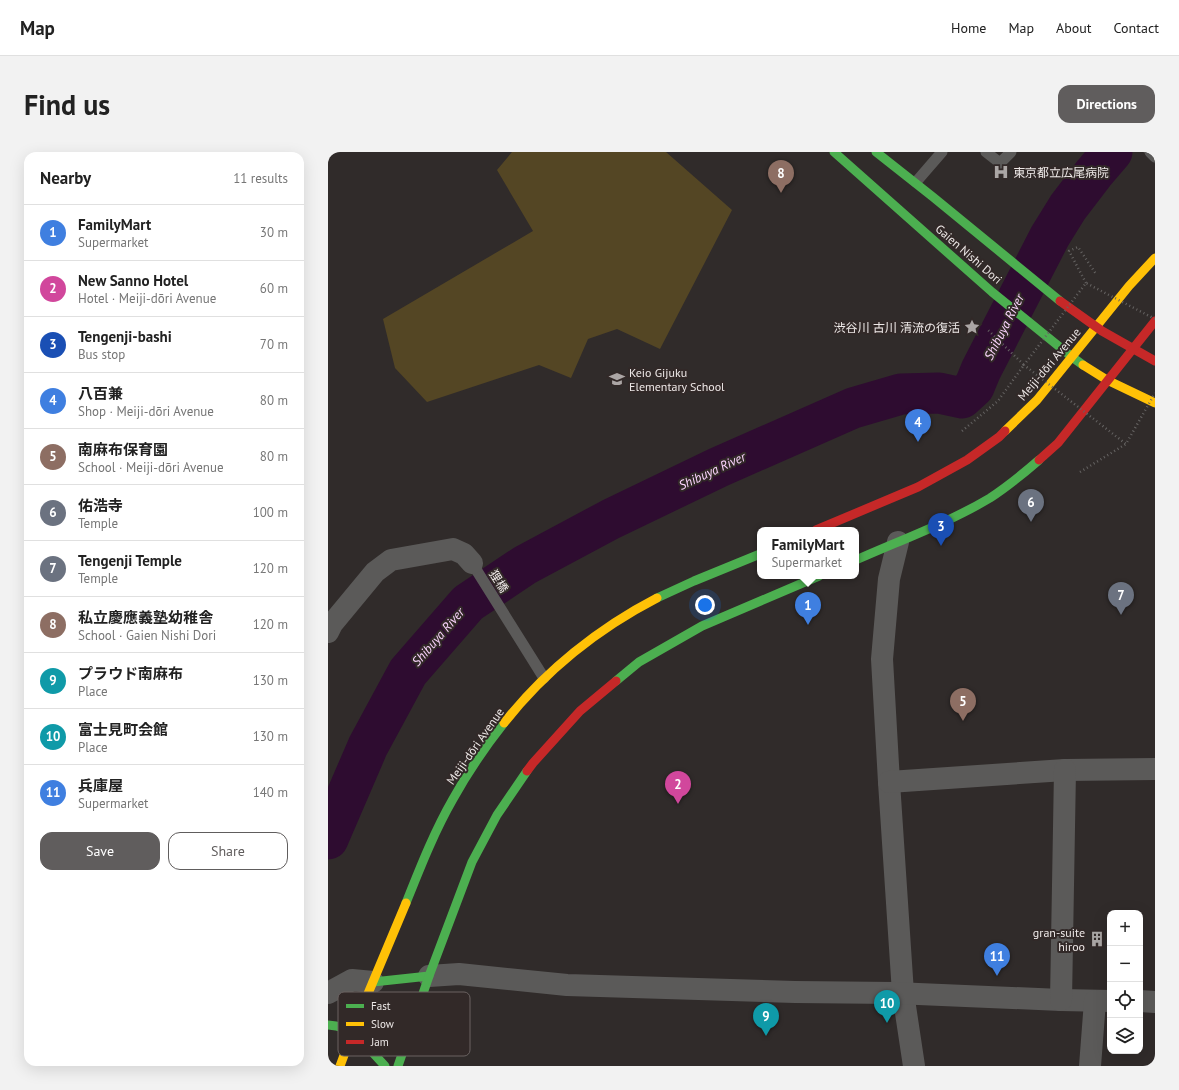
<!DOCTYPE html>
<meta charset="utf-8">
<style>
:root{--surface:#fff;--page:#f2f2f2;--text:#222;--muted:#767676;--line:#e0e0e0;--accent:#605d5d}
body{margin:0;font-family:"PT Sans","Noto Sans JP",sans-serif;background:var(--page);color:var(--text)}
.controls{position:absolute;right:12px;bottom:12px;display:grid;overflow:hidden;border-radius:8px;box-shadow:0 4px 16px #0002}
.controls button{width:36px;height:36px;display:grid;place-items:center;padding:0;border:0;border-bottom:1px solid var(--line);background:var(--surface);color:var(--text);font:20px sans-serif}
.you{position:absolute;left:377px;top:453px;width:14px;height:14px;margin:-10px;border:3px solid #fff;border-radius:50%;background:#1a73e8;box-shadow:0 0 0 6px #1a73e833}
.badge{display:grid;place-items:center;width:26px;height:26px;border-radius:50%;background:var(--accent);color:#fff;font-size:13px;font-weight:700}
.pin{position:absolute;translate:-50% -33px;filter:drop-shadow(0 1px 2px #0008)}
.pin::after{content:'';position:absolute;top:21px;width:14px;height:12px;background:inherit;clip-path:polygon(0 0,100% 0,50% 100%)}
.popup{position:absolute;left:429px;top:375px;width:102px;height:52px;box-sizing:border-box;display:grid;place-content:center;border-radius:8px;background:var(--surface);filter:drop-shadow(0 1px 3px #0005);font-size:13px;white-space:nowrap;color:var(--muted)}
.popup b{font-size:15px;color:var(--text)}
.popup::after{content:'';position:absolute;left:50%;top:100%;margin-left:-8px;border:8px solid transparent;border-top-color:var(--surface)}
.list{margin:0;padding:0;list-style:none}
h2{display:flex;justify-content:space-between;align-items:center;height:52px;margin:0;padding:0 16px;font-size:17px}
h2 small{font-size:13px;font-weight:400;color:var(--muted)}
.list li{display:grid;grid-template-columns:26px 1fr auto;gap:12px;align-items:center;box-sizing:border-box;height:56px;padding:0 16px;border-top:1px solid var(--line)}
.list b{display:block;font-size:15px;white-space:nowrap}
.list p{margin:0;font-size:13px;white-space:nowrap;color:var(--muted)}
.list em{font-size:13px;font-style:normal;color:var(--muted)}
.actions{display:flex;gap:8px;padding:12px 16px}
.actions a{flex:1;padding:9px 0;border:1px solid var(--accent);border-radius:12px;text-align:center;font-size:14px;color:var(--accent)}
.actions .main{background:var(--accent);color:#fff}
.icon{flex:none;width:22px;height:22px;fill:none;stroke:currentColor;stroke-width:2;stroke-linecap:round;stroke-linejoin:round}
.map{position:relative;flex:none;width:827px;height:914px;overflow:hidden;border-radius:12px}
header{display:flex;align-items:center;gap:24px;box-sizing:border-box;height:56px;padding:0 20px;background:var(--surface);border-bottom:1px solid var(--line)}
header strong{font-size:19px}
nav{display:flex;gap:22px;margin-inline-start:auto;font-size:14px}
.intro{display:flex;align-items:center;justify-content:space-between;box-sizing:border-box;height:96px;padding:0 24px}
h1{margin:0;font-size:28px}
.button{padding:10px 18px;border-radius:12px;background:var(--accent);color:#fff;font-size:14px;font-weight:700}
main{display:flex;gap:24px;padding:0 24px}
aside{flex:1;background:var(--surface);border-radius:12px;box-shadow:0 4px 16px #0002}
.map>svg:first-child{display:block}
.green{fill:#544624}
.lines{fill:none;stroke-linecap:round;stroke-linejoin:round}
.river{stroke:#2e0c30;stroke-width:41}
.path{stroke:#666463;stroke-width:2.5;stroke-dasharray:1 3;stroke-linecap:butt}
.lane{stroke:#5b5a59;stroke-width:11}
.street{stroke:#5b5a59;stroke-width:22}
.fast{stroke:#4caf50;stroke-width:9}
.slow{stroke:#ffc107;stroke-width:9}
.jam{stroke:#c62828;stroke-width:9}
.path-bridge{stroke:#666463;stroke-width:2.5;stroke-dasharray:1 3;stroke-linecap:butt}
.labels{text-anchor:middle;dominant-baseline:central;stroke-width:4;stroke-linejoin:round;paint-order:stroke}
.poi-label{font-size:12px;fill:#ede8e7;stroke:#322928;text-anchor:start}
.street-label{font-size:12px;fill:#ede8e7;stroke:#322928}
.water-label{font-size:13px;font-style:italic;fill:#fcd5fe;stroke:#322928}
.key{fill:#322928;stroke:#6a6261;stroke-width:1}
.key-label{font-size:11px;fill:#ede8e7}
</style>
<header>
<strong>Map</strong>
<nav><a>Home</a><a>Map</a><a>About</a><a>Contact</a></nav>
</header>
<div class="intro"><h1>Find us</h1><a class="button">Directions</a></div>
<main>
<aside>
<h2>Nearby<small>11 results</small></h2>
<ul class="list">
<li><span class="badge" style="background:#3f7fe0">1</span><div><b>FamilyMart</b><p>Supermarket</p></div><em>30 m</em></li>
<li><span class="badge" style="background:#d1479c">2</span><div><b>New Sanno Hotel</b><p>Hotel · Meiji-dōri Avenue</p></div><em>60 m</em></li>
<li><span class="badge" style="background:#1a4fb4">3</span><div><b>Tengenji-bashi</b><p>Bus stop</p></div><em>70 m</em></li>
<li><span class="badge" style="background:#3f7fe0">4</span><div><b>八百兼</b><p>Shop · Meiji-dōri Avenue</p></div><em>80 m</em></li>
<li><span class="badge" style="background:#8d6e63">5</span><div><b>南麻布保育園</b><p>School · Meiji-dōri Avenue</p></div><em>80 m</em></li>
<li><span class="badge" style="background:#6b7280">6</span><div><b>佑浩寺</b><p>Temple</p></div><em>100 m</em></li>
<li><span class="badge" style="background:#6b7280">7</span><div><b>Tengenji Temple</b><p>Temple</p></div><em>120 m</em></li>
<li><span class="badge" style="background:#8d6e63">8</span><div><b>私立慶應義塾幼稚舎</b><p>School · Gaien Nishi Dori</p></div><em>120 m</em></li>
<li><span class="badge" style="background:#0f9aa8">9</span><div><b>プラウド南麻布</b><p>Place</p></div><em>130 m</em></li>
<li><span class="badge" style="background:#0f9aa8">10</span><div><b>富士見町会館</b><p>Place</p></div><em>130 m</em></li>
<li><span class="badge" style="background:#3f7fe0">11</span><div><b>兵庫屋</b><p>Supermarket</p></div><em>140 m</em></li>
</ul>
<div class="actions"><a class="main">Save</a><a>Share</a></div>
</aside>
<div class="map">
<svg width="827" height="914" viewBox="0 0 827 914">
<rect width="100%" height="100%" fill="#302b2a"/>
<!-- green -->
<polygon class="green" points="184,0 338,0 404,58 332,197 289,177 260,187 243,226 211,213 99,250 67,216 55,167 205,79 169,18"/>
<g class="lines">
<!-- river -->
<polyline class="river" points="0,687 40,594 80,520 140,451 197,413 283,367 391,315 525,256 573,242 611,241 634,246 646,235 653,218 722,84 740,55 766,21 784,0"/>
<!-- path -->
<g class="path">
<polyline points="758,131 741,99 750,95 768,122"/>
<polyline points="634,279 670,249 696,213 659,177"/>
<polyline points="752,320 798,292"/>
</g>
<!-- lane -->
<g class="lane">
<polyline points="658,0 672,11 683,0"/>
<polyline points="822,0 827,5"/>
<polyline points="588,30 614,0"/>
<polyline points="144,411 216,526"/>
</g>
<!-- street -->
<g class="street">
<polyline points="570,390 561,427 554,507 561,630 575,841 586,914"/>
<polyline points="0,480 4,472 47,420 63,408 125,397 136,402 144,411"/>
<polyline points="561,630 737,618 827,617"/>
<polyline points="101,824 131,822 239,833 467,840 567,841 733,848 782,849"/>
<polyline points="0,841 24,828 45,830"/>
<polyline points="733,848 737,618"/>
<polyline points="812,849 827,850"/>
<polyline points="762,914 767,849"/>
</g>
<!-- fast -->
<g class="fast">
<polyline points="506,0 664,140 744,205 755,213"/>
<polyline points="548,0 605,45 732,149"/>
<path d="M528 408C573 388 620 371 662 346 679 335 696 321 711 308"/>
<polyline points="329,446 366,429 432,402"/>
<polyline points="288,529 311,510 374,474 491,424"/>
<path d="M78 751C92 716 106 680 125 647 140 620 157 595 176 571"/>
<polyline points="45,830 101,824"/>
<polyline points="0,873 8,874 25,879 57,914"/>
<polyline points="70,914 101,824 144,710 169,663 199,619"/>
</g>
<!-- slow -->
<g class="slow">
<polyline points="755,213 779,228 827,251"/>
<polyline points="677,279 709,248 801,134 827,106"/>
<path d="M176 571C217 519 271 476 329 446"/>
<polyline points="12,914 31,863 78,751"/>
</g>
<!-- jam -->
<g class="jam">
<polyline points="732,149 774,179 827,209"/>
<polyline points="711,308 730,291 827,169"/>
<polyline points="488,378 590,335 639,308 671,285 677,279"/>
<polyline points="199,619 205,611 252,559 288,529"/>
</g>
<!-- path-bridge -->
<polyline class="path-bridge" points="827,167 758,131 696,213 798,292 827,241"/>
</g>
<!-- icons -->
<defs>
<symbol id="hospital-bare" viewBox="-9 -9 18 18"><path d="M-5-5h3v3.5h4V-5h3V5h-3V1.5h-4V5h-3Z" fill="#aba6a5" stroke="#322928" stroke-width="2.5" paint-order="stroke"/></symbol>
<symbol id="sight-bare" viewBox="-9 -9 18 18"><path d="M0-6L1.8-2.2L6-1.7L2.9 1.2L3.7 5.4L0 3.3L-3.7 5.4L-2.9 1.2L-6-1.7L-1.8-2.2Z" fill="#aba6a5" stroke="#322928" stroke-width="2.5" paint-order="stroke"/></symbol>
<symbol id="school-bare" viewBox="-9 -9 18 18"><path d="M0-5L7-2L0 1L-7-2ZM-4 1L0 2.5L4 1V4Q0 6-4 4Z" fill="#aba6a5" stroke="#322928" stroke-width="2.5" paint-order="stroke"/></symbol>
<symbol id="building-bare" viewBox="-9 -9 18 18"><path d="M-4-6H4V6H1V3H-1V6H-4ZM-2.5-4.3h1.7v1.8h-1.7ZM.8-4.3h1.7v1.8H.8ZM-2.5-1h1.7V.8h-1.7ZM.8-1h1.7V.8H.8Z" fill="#aba6a5" stroke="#322928" stroke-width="2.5" paint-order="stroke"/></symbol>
</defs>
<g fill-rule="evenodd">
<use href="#hospital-bare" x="662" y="9" width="22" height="22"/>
<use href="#sight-bare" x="633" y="164" width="22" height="22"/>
<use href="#school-bare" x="278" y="216" width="22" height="22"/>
<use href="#building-bare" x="758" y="776" width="22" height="22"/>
</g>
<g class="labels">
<!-- poi labels -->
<g class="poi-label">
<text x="685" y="20">東京都立広尾病院</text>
<text x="632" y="175" text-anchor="end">渋谷川 古川 清流の復活</text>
<text x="301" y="220">Keio Gijuku<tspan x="301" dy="14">Elementary School</tspan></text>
<text x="757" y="780" text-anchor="end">gran-suite<tspan x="757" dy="14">hiroo</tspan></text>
</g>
<!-- street labels -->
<g class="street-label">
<text transform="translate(641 102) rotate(41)">Gaien Nishi Dori</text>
<text transform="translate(721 212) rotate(-50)">Meiji-dōri Avenue</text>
<text transform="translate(171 429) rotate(58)">狸橋</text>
<text transform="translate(147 594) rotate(-55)">Meiji-dōri Avenue</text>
</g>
<!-- water labels -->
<g class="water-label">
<text transform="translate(676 175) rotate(-63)">Shibuya River</text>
<text transform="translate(384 319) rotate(-25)">Shibuya River</text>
<text transform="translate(110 485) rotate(-49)">Shibuya River</text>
</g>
</g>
<!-- legend -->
<rect x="10" y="840" width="132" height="64" rx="6" class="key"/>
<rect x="18" y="852" width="18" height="4" fill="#4caf50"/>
<rect x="18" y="870" width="18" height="4" fill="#ffc107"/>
<rect x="18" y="888" width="18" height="4" fill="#c62828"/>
<g class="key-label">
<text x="43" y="858">Fast</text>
<text x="43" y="876">Slow</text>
<text x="43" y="894">Jam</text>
</g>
</svg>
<div class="controls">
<button>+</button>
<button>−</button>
<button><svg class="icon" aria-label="locate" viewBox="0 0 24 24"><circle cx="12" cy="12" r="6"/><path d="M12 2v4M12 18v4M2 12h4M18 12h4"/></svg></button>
<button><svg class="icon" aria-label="layers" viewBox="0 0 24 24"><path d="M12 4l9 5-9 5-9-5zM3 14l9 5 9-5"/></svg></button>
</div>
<div class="you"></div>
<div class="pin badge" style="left:480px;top:473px;background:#3f7fe0">1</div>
<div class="popup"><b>FamilyMart</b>Supermarket</div>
<div class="pin badge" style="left:350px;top:652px;background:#d1479c">2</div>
<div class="pin badge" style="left:613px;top:394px;background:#1a4fb4">3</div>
<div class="pin badge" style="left:590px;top:290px;background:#3f7fe0">4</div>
<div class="pin badge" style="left:635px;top:569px;background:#8d6e63">5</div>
<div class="pin badge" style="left:703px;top:370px;background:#6b7280">6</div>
<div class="pin badge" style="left:793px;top:463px;background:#6b7280">7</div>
<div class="pin badge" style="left:453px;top:41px;background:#8d6e63">8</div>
<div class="pin badge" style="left:438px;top:884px;background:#0f9aa8">9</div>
<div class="pin badge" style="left:559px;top:871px;background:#0f9aa8">10</div>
<div class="pin badge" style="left:669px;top:824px;background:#3f7fe0">11</div>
</div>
</main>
